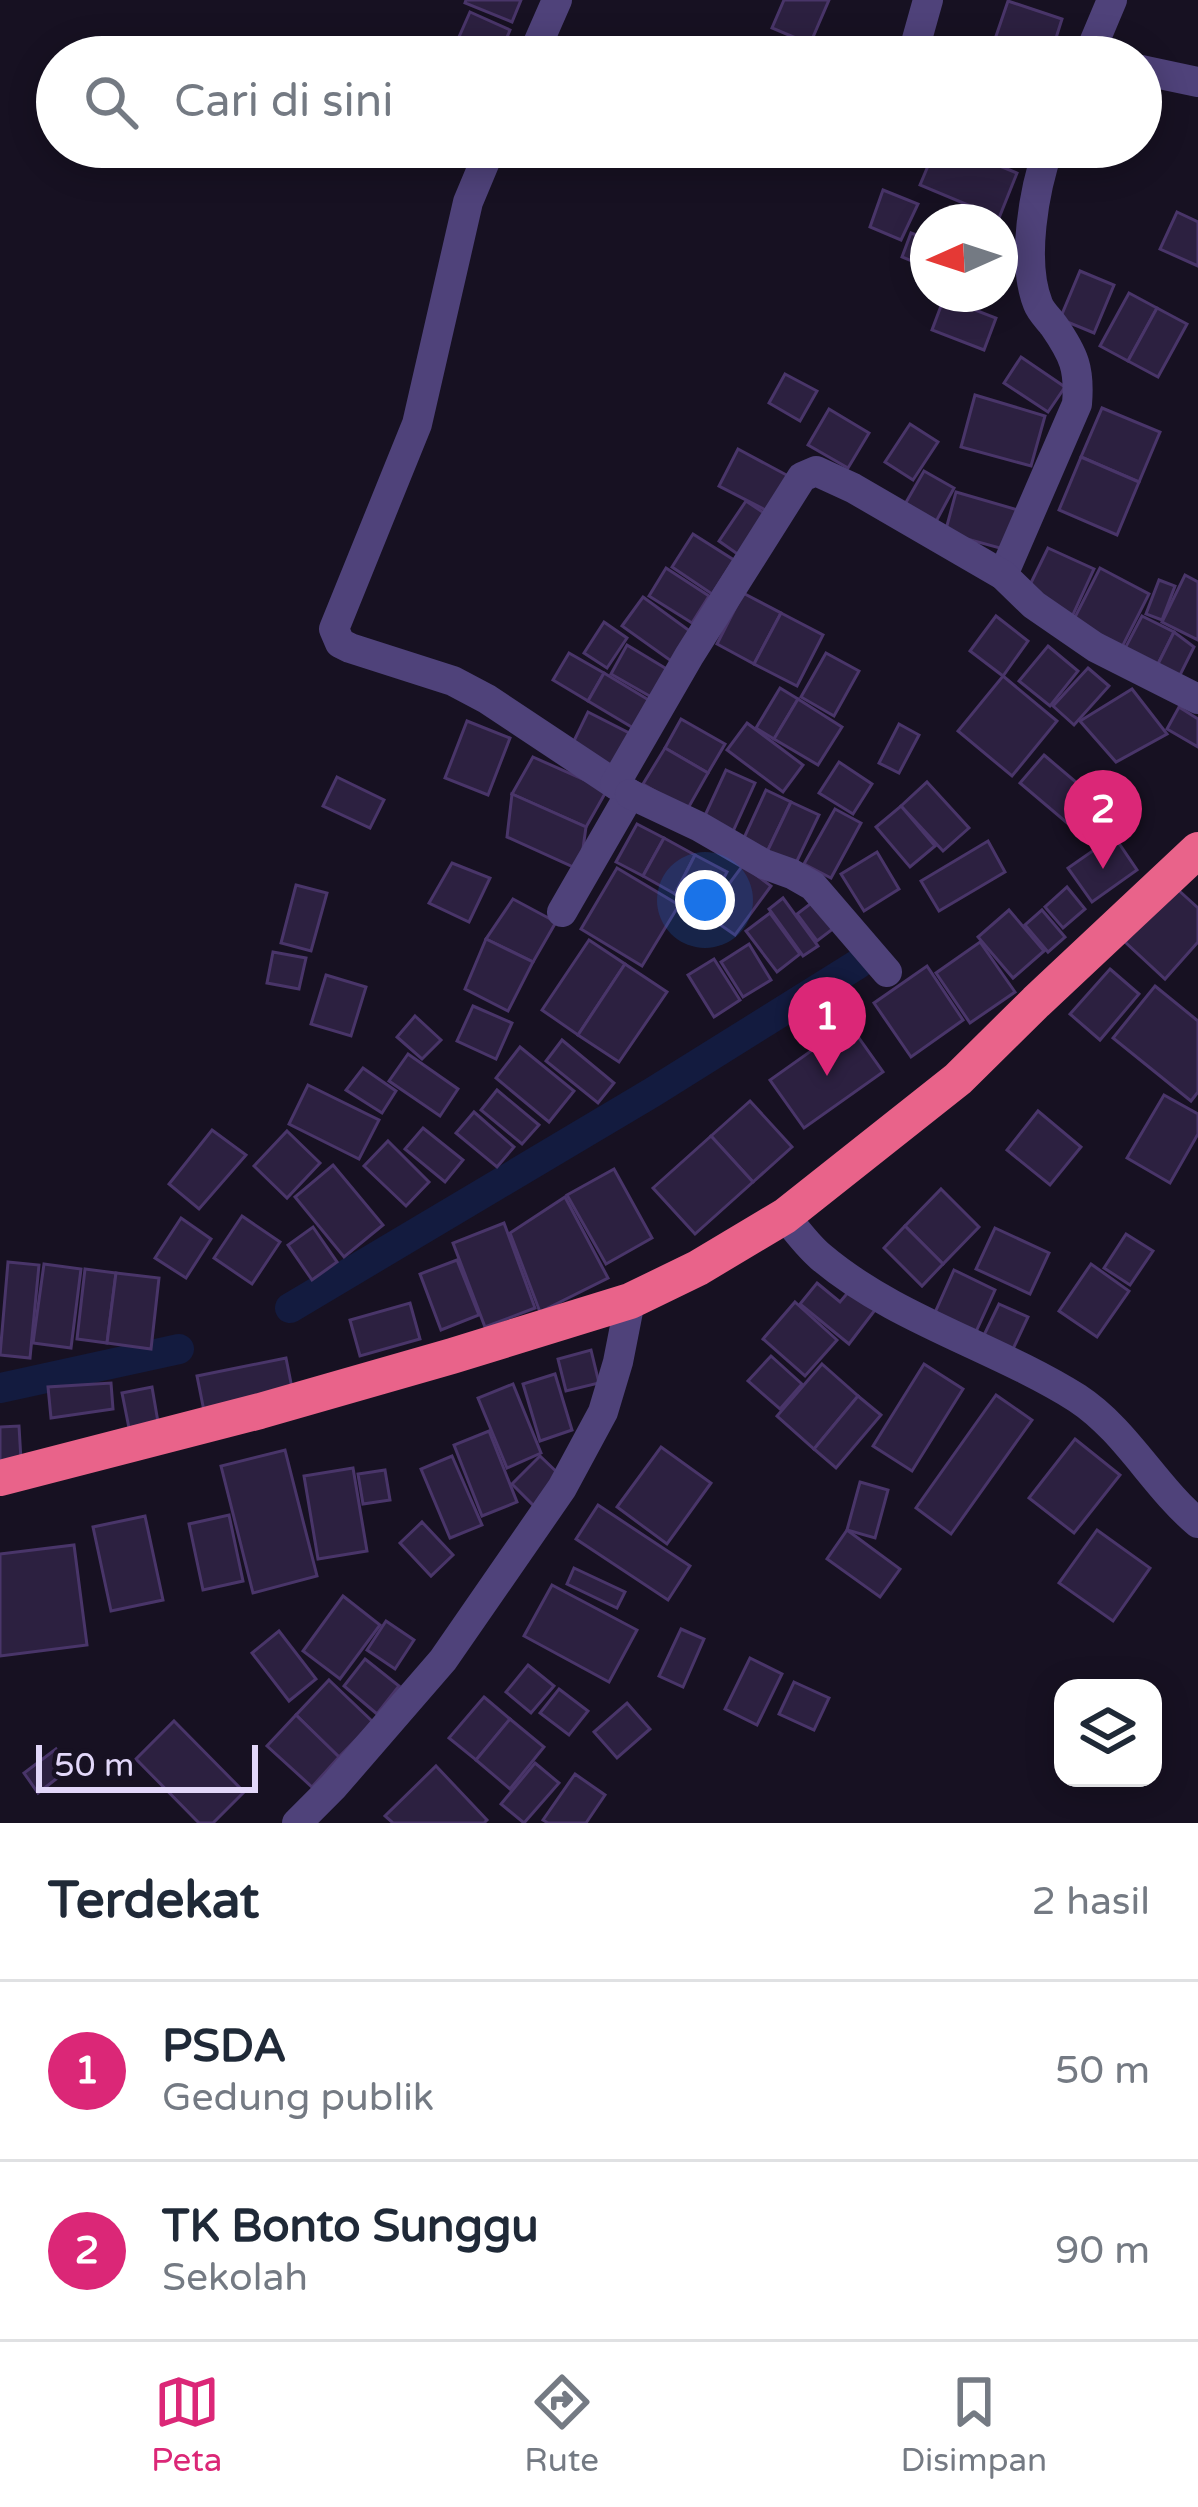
<!DOCTYPE html>
<html lang="id">
<style>
:root{--surface:#fff;--page:#f6f6f7;--text:#1f2937;--muted:#747a83;--line:#e0e1e3;--accent:#db2777}
body{margin:0;font-family:"Varela Round",sans-serif;background:var(--page);color:var(--text)}
.controls{position:absolute;right:36px;bottom:36px;display:grid;overflow:hidden;border-radius:24px;box-shadow:0 6px 30px #0003}
.controls button{width:108px;height:108px;display:grid;place-items:center;padding:0;border:0;border-bottom:3px solid var(--line);background:var(--surface);color:var(--text);font:60px sans-serif}
.compass{position:absolute;left:910px;top:204px;width:108px;height:108px;border-radius:50%;background:var(--surface);box-shadow:0 6px 30px #0003;rotate:267deg}
.scale{position:absolute;left:36px;bottom:30px;width:222px;box-sizing:border-box;padding-left:12px;border:6px solid #e2d7f9;border-top:0;font-size:33px;line-height:42px;white-space:nowrap;color:#e2d7f9;-webkit-text-stroke:9px #171122;paint-order:stroke}
.you{position:absolute;left:705px;top:900px;width:42px;height:42px;margin:-30px;border:9px solid #fff;border-radius:50%;background:#1a73e8;box-shadow:0 0 0 18px #1a73e833}
.badge{display:grid;place-items:center;width:78px;height:78px;border-radius:50%;background:var(--accent);color:#fff;font-size:39px;font-weight:700}
.pin{position:absolute;translate:-50% -99px;filter:drop-shadow(0 3px 6px #0008)}
.pin::after{content:'';position:absolute;top:63px;width:42px;height:36px;background:inherit;clip-path:polygon(0 0,100% 0,50% 100%)}
.list{margin:0;padding:0;list-style:none}
h2{display:flex;justify-content:space-between;align-items:center;height:156px;margin:0;padding:0 48px;font-size:51px}
h2 small{font-size:39px;font-weight:400;color:var(--muted)}
.list li{display:grid;grid-template-columns:78px 1fr auto;gap:36px;align-items:center;box-sizing:border-box;height:180px;padding:0 48px;border-top:3px solid var(--line)}
.list b{display:block;font-size:45px;white-space:nowrap}
.list p{margin:0;font-size:39px;white-space:nowrap;color:var(--muted)}
.list em{font-size:39px;font-style:normal;color:var(--muted)}
.icon{flex:none;width:66px;height:66px;fill:none;stroke:currentColor;stroke-width:2;stroke-linecap:round;stroke-linejoin:round}
.map{position:relative;flex:none;width:1198px;height:1823px;overflow:hidden}
.search{position:absolute;background:var(--surface);box-shadow:0 6px 30px #0003;left:36px;right:36px;top:36px;height:132px;display:flex;align-items:center;gap:30px;box-sizing:border-box;padding:0 42px;border-radius:66px;color:var(--muted);font-size:45px}
.sheet{height:516px;background:var(--surface)}
nav{display:flex;justify-content:space-around;align-items:center;box-sizing:border-box;height:168px;border-top:3px solid var(--line);background:var(--surface);font-size:33px;color:var(--muted)}
nav a{display:grid;justify-items:center;gap:6px}
nav .on{color:var(--accent)}
.map>svg:first-child{display:block}
.lines{fill:none;stroke-linecap:round;stroke-linejoin:round}
.canal{stroke:#131b3f;stroke-width:30}
.building{fill:#2c2040;stroke:#493569;stroke-width:3}
.minor{stroke:#4f427a;stroke-width:30}
.highway{stroke:#e9638a;stroke-width:36}
</style>
<div class="map">
<svg width="1198" height="1823" viewBox="0 0 1198 1823">
<rect width="100%" height="100%" fill="#171122"/>
<g class="lines">
<!-- canal -->
<g class="canal">
<polyline points="290,1308 653,1092 858,964"/>
<polyline points="0,1388 179,1349"/>
</g>
</g>
<!-- building -->
<g class="building">
<polygon points="466,0 521,0 512,22 465,3"/>
<polygon points="784,0 829,0 810,44 772,28"/>
<polygon points="1008,1 1062,19 1050,57 994,42"/>
<polygon points="470,12 510,30 500,54 459,37"/>
<polygon points="936,147 953,147 1017,173 999,218 920,185"/>
<polygon points="883,190 918,204 901,240 870,227"/>
<polygon points="1177,212 1198,222 1198,266 1160,249"/>
<polygon points="911,233 928,239 928,257 924,266 902,257"/>
<polygon points="1000,242 1019,251 1001,292 1000,292"/>
<polygon points="1080,271 1114,285 1094,333 1060,319"/>
<polygon points="1129,293 1157,308 1128,361 1100,346"/>
<polygon points="944,298 996,318 984,350 932,330"/>
<polygon points="1157,308 1187,324 1158,377 1128,361"/>
<polygon points="1021,357 1065,387 1048,412 1004,383"/>
<polygon points="785,374 817,391 800,421 769,403"/>
<polygon points="975,395 1045,416 1031,466 961,447"/>
<polygon points="1102,408 1160,432 1139,482 1081,457"/>
<polygon points="829,409 869,433 848,468 808,445"/>
<polygon points="910,424 938,442 913,480 885,462"/>
<polygon points="738,449 794,479 775,515 719,486"/>
<polygon points="1081,457 1139,482 1117,535 1059,510"/>
<polygon points="924,471 954,488 932,529 901,511"/>
<polygon points="956,492 1018,510 1007,550 945,533"/>
<polygon points="746,501 773,519 746,560 719,541"/>
<polygon points="693,534 734,560 712,594 672,567"/>
<polygon points="1048,548 1094,569 1071,619 1026,593"/>
<polygon points="666,568 709,596 692,623 649,596"/>
<polygon points="1100,568 1149,594 1121,649 1072,623"/>
<polygon points="1185,575 1198,582 1198,640 1162,622"/>
<polygon points="1159,580 1175,586 1162,620 1146,614"/>
<polygon points="743,593 781,613 754,664 717,644"/>
<polygon points="643,597 694,634 674,663 622,626"/>
<polygon points="781,613 823,635 797,686 754,664"/>
<polygon points="996,616 1028,641 1003,676 970,651"/>
<polygon points="1142,616 1174,632 1154,672 1121,656"/>
<polygon points="604,622 627,638 607,668 584,653"/>
<polygon points="1174,632 1194,647 1176,683 1154,672"/>
<polygon points="627,645 670,671 653,698 611,674"/>
<polygon points="1048,646 1078,671 1050,706 1019,681"/>
<polygon points="569,653 604,673 588,701 553,680"/>
<polygon points="826,653 859,671 834,716 801,697"/>
<polygon points="1088,668 1109,686 1074,725 1053,706"/>
<polygon points="604,673 657,705 640,732 588,701"/>
<polygon points="1003,676 1057,721 1012,776 958,731"/>
<polygon points="780,688 798,699 774,739 756,728"/>
<polygon points="1132,689 1167,734 1116,762 1080,721"/>
<polygon points="798,699 842,727 818,765 774,739"/>
<polygon points="1179,707 1198,719 1198,747 1167,729"/>
<polygon points="588,712 635,736 615,775 569,751"/>
<polygon points="681,719 725,744 708,773 665,748"/>
<polygon points="467,721 510,738 488,795 445,778"/>
<polygon points="747,723 803,765 783,792 727,750"/>
<polygon points="899,724 919,735 899,773 879,763"/>
<polygon points="665,748 708,773 687,810 643,784"/>
<polygon points="1044,755 1097,800 1073,828 1020,783"/>
<polygon points="533,757 607,790 586,827 512,794"/>
<polygon points="839,762 872,784 853,814 819,793"/>
<polygon points="726,770 755,783 730,838 701,824"/>
<polygon points="337,777 384,800 370,828 323,806"/>
<polygon points="927,782 969,828 943,851 901,806"/>
<polygon points="766,790 791,802 767,852 743,840"/>
<polygon points="512,794 586,827 580,870 507,837"/>
<polygon points="791,802 819,815 795,865 767,852"/>
<polygon points="901,806 935,846 910,867 876,827"/>
<polygon points="835,809 861,823 831,878 804,864"/>
<polygon points="637,824 664,838 643,876 616,862"/>
<polygon points="1114,836 1137,870 1092,902 1068,868"/>
<polygon points="664,838 695,855 675,894 643,876"/>
<polygon points="988,841 1005,872 939,911 921,881"/>
<polygon points="877,852 899,889 864,911 841,874"/>
<polygon points="695,855 727,872 707,911 675,894"/>
<polygon points="452,863 490,878 469,922 429,903"/>
<polygon points="743,865 771,886 735,935 706,915"/>
<polygon points="617,868 679,905 642,966 581,929"/>
<polygon points="296,885 327,893 311,951 281,943"/>
<polygon points="1067,887 1085,909 1063,928 1045,907"/>
<polygon points="1175,887 1198,908 1198,942 1165,979 1125,942"/>
<polygon points="783,898 818,946 803,956 769,909"/>
<polygon points="818,898 838,925 817,941 797,914"/>
<polygon points="513,899 556,922 533,962 486,939"/>
<polygon points="1009,910 1044,951 1013,978 978,937"/>
<polygon points="1042,910 1065,937 1048,952 1025,925"/>
<polygon points="770,913 800,954 777,972 746,931"/>
<polygon points="486,939 533,962 508,1011 465,989"/>
<polygon points="589,940 625,964 578,1035 542,1010"/>
<polygon points="980,942 1015,992 970,1023 936,973"/>
<polygon points="749,944 771,980 743,997 721,962"/>
<polygon points="273,952 306,958 299,989 267,983"/>
<polygon points="714,959 740,1000 714,1017 688,975"/>
<polygon points="625,964 667,992 619,1062 578,1035"/>
<polygon points="927,966 963,1020 911,1057 874,1003"/>
<polygon points="1110,969 1139,994 1100,1040 1070,1014"/>
<polygon points="326,975 366,987 351,1036 311,1024"/>
<polygon points="1155,986 1198,1021 1198,1092 1191,1101 1113,1038"/>
<polygon points="473,1006 512,1023 496,1059 457,1041"/>
<polygon points="415,1016 441,1040 422,1059 397,1037"/>
<polygon points="849,1024 883,1072 804,1128 770,1080"/>
<polygon points="562,1040 614,1083 598,1103 546,1061"/>
<polygon points="520,1047 574,1091 549,1122 496,1078"/>
<polygon points="408,1054 458,1089 440,1116 389,1081"/>
<polygon points="363,1068 396,1091 382,1113 346,1090"/>
<polygon points="308,1085 379,1120 359,1159 289,1124"/>
<polygon points="497,1090 539,1125 522,1144 481,1110"/>
<polygon points="1164,1095 1198,1114 1198,1134 1170,1183 1127,1158"/>
<polygon points="750,1101 792,1147 753,1182 711,1136"/>
<polygon points="1038,1111 1081,1147 1050,1185 1007,1150"/>
<polygon points="474,1112 514,1147 497,1167 456,1133"/>
<polygon points="423,1128 463,1160 445,1182 405,1149"/>
<polygon points="212,1130 246,1155 199,1209 169,1184"/>
<polygon points="287,1131 320,1163 287,1198 254,1166"/>
<polygon points="711,1136 753,1182 695,1234 653,1188"/>
<polygon points="388,1141 429,1182 406,1206 364,1166"/>
<polygon points="333,1165 383,1225 344,1257 295,1197"/>
<polygon points="614,1169 652,1238 606,1264 567,1195"/>
<polygon points="941,1189 979,1227 943,1264 905,1226"/>
<polygon points="565,1197 608,1278 540,1312 510,1233"/>
<polygon points="242,1216 280,1242 252,1284 214,1258"/>
<polygon points="181,1218 211,1239 186,1278 155,1258"/>
<polygon points="504,1223 535,1308 485,1327 453,1243"/>
<polygon points="905,1226 943,1264 922,1286 884,1248"/>
<polygon points="313,1227 337,1262 312,1280 288,1245"/>
<polygon points="995,1228 1049,1253 1030,1294 976,1269"/>
<polygon points="1126,1234 1153,1251 1130,1285 1104,1268"/>
<polygon points="457,1260 479,1315 441,1330 420,1274"/>
<polygon points="8,1262 39,1265 30,1358 0,1355"/>
<polygon points="44,1264 81,1269 71,1348 33,1343"/>
<polygon points="1091,1264 1129,1291 1097,1337 1059,1311"/>
<polygon points="85,1269 116,1273 107,1343 77,1339"/>
<polygon points="954,1270 995,1290 974,1336 933,1317"/>
<polygon points="116,1273 159,1278 151,1349 107,1343"/>
<polygon points="817,1283 840,1302 850,1290 875,1310 849,1344 800,1304"/>
<polygon points="795,1302 837,1340 805,1376 763,1339"/>
<polygon points="410,1303 420,1339 360,1356 350,1320"/>
<polygon points="999,1304 1028,1317 1013,1349 984,1335"/>
<polygon points="591,1350 599,1383 566,1391 558,1359"/>
<polygon points="771,1356 802,1384 780,1409 748,1381"/>
<polygon points="286,1358 293,1393 204,1411 197,1376"/>
<polygon points="822,1364 858,1396 814,1449 777,1416"/>
<polygon points="924,1364 963,1389 912,1471 873,1446"/>
<polygon points="555,1374 572,1430 540,1441 523,1384"/>
<polygon points="111,1383 113,1409 51,1418 48,1387"/>
<polygon points="513,1384 541,1453 507,1468 478,1398"/>
<polygon points="152,1387 158,1422 129,1428 122,1393"/>
<polygon points="996,1395 1032,1420 951,1534 916,1508"/>
<polygon points="858,1396 881,1415 836,1468 814,1449"/>
<polygon points="19,1426 21,1460 0,1461 0,1427"/>
<polygon points="489,1431 517,1502 482,1516 454,1445"/>
<polygon points="1075,1439 1120,1475 1074,1533 1029,1498"/>
<polygon points="661,1447 711,1483 667,1544 617,1507"/>
<polygon points="285,1450 317,1576 253,1593 221,1466"/>
<polygon points="452,1456 482,1525 450,1538 421,1469"/>
<polygon points="540,1456 563,1478 535,1507 512,1484"/>
<polygon points="353,1468 367,1551 318,1559 304,1476"/>
<polygon points="385,1470 390,1500 363,1504 358,1474"/>
<polygon points="860,1482 888,1490 875,1538 847,1530"/>
<polygon points="598,1505 690,1566 668,1600 576,1539"/>
<polygon points="229,1515 243,1581 203,1590 189,1524"/>
<polygon points="145,1516 163,1600 111,1611 93,1527"/>
<polygon points="422,1522 453,1555 431,1576 400,1543"/>
<polygon points="847,1530 900,1569 880,1597 827,1559"/>
<polygon points="1097,1530 1150,1568 1113,1621 1059,1583"/>
<polygon points="74,1545 87,1645 0,1656 0,1554"/>
<polygon points="574,1568 625,1592 617,1608 567,1584"/>
<polygon points="552,1585 637,1630 609,1682 524,1636"/>
<polygon points="343,1596 380,1625 340,1679 303,1651"/>
<polygon points="386,1621 414,1640 395,1669 367,1650"/>
<polygon points="681,1629 704,1639 683,1687 659,1676"/>
<polygon points="279,1631 316,1679 289,1701 252,1653"/>
<polygon points="750,1658 782,1674 757,1725 725,1709"/>
<polygon points="365,1659 399,1686 377,1714 344,1686"/>
<polygon points="528,1665 554,1686 531,1713 506,1692"/>
<polygon points="329,1680 373,1722 339,1757 296,1715"/>
<polygon points="794,1682 829,1698 814,1730 779,1714"/>
<polygon points="559,1689 588,1711 569,1735 540,1713"/>
<polygon points="484,1697 510,1719 476,1760 449,1738"/>
<polygon points="627,1703 650,1729 617,1758 594,1732"/>
<polygon points="296,1715 339,1757 312,1787 267,1746"/>
<polygon points="510,1719 544,1747 510,1789 476,1760"/>
<polygon points="174,1721 244,1792 213,1823 199,1823 136,1759"/>
<polygon points="56,1749 69,1769 38,1793 24,1773"/>
<polygon points="535,1763 559,1783 524,1823 501,1804"/>
<polygon points="436,1766 487,1820 484,1823 393,1823 385,1816"/>
<polygon points="575,1774 605,1795 586,1823 548,1823 543,1820"/>
</g>
<g class="lines">
<!-- minor -->
<g class="minor">
<polyline points="532,57 557,0"/>
<polyline points="912,57 928,0"/>
<polyline points="1088,57 1112,0"/>
<polyline points="1141,70 1198,82"/>
<polyline points="491,147 468,202 417,424 334,629 340,643 350,648 453,681 487,699 630,794 562,912"/>
<path d="M1003 575 1077 404C1080 369 1074 355 1054 326 1049 319 1041 312 1038 304 1021 261 1034 189 1049 147"/>
<polyline points="615,784 689,656 802,477 816,471 853,488 1003,575 1034,605 1095,647 1198,699"/>
<polyline points="630,794 700,827 764,864 792,874 813,886 887,972"/>
<path d="M785 1216C796 1230 807 1245 821 1257 894 1319 996 1347 1077 1398 1126 1430 1154 1486 1198 1523"/>
<polyline points="297,1823 333,1787 443,1660 562,1488 603,1412 618,1362 630,1301"/>
</g>
<!-- highway -->
<polyline class="highway" points="0,1478 260,1411 452,1356 630,1301 698,1268 785,1216 958,1079 1036,1002 1198,850"/>
</g>
</svg>
<div class="controls">
<button><svg class="icon" aria-label="layers" viewBox="0 0 24 24"><path d="M12 4l9 5-9 5-9-5zM3 14l9 5 9-5"/></svg></button>
</div>
<svg class="compass" viewBox="-18 -18 36 36"><path d="M0-13l5 13h-10z" fill="#e53935"/><path d="M0 13l5-13h-10z" fill="#747a83"/></svg>
<div class="scale">50 m</div>
<div class="you"></div>
<div class="pin badge" style="left:827px;top:1076px">1</div>
<div class="pin badge" style="left:1103px;top:869px">2</div>
<div class="search"><svg class="icon" aria-label="search" viewBox="0 0 24 24"><circle cx="10" cy="10" r="6"/><path d="M15 15l6 6"/></svg>Cari di sini</div>
</div>
<section class="sheet">
<h2>Terdekat<small>2 hasil</small></h2>
<ul class="list">
<li><span class="badge">1</span><div><b>PSDA</b><p>Gedung publik</p></div><em>50 m</em></li>
<li><span class="badge">2</span><div><b>TK Bonto Sunggu</b><p>Sekolah</p></div><em>90 m</em></li>
</ul>
</section>
<nav>
<a class="on"><svg class="icon" aria-label="map" viewBox="0 0 24 24"><path d="M3 6l6-2 6 2 6-2v14l-6 2-6-2-6 2zM9 4v14M15 6v14"/></svg>Peta</a>
<a><svg class="icon" aria-label="directions" viewBox="0 0 24 24"><path d="M12 3l9 9-9 9-9-9zM9 14v-3h6M13 9l2 2-2 2"/></svg>Rute</a>
<a><svg class="icon" aria-label="saved" viewBox="0 0 24 24"><path d="M7 4h10v16l-5-4-5 4z"/></svg>Disimpan</a>
</nav>
